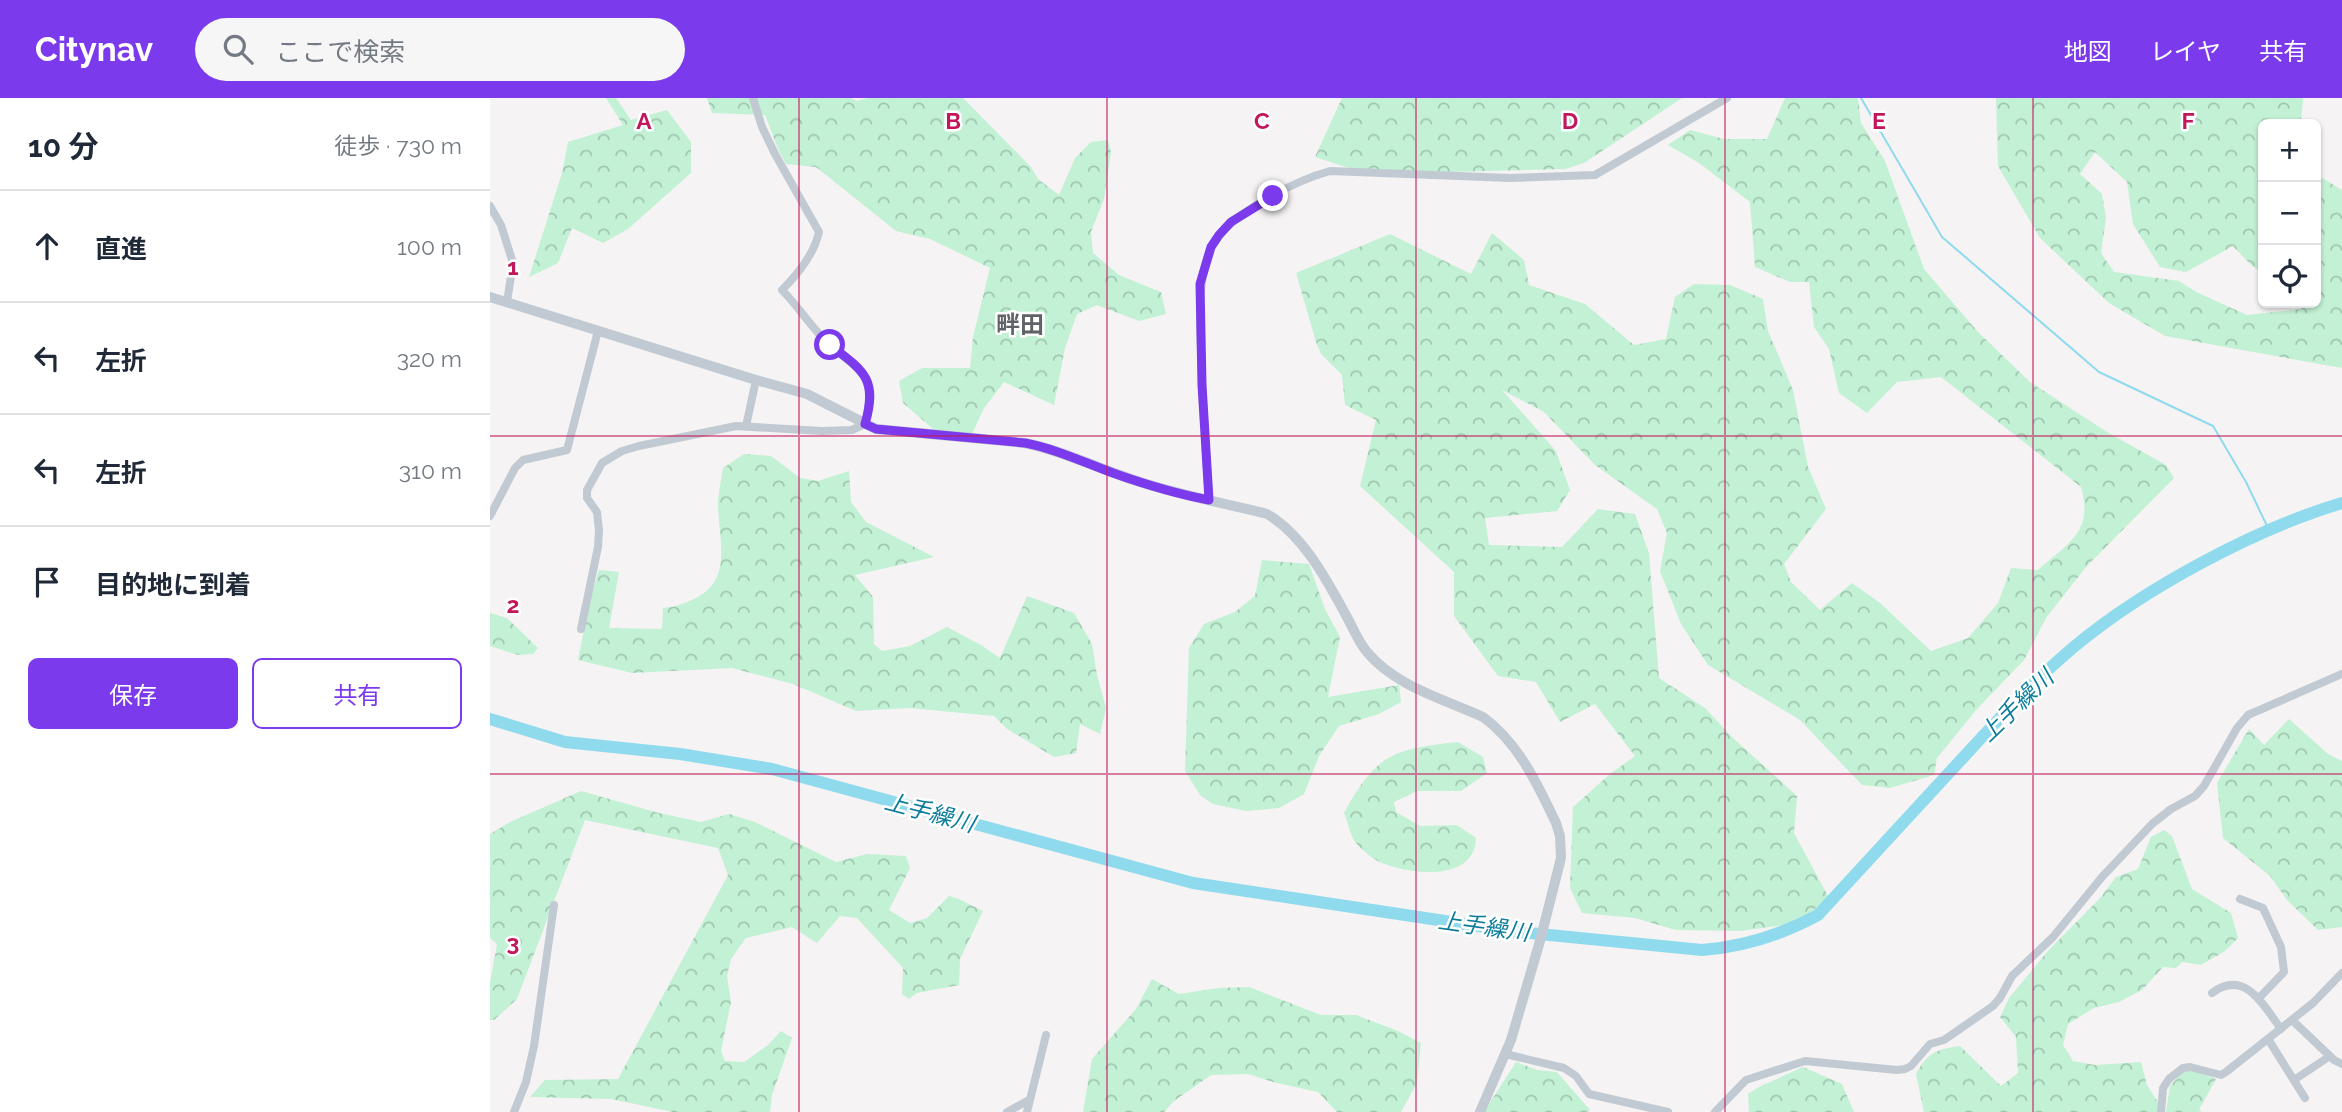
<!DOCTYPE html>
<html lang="ja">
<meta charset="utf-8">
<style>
:root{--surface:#fff;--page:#f6f6f7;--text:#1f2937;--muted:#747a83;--line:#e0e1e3;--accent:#7c3aed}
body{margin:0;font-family:Raleway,"Noto Sans JP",sans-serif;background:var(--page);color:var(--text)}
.controls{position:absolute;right:21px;top:21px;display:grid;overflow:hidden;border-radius:10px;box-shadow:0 2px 5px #0004}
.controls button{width:63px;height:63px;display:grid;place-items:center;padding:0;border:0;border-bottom:2px solid var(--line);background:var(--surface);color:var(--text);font:35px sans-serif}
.stop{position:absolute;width:21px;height:21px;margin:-16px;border:5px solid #7c3aed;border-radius:50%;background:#fff}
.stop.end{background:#7c3aed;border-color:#fff;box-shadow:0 2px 7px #0008}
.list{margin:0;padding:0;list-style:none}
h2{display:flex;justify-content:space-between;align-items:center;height:91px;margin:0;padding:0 28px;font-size:30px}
h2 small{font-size:23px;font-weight:400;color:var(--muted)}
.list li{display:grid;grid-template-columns:46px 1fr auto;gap:21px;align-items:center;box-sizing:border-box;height:112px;padding:0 28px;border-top:2px solid var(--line)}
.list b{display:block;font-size:26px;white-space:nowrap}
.list em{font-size:23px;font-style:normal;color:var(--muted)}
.actions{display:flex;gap:14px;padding:21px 28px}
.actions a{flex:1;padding:16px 0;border:2px solid var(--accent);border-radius:10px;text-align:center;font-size:24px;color:var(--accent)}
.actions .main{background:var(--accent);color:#fff}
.icon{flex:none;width:38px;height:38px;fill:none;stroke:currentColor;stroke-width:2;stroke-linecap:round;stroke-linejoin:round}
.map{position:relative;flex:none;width:1852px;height:1014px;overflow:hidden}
header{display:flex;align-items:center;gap:42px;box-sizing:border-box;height:98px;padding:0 35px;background:var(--accent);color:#fff}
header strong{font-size:33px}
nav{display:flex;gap:38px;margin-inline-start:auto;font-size:24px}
.search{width:490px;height:63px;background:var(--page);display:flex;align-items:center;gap:18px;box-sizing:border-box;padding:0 24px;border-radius:38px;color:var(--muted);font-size:26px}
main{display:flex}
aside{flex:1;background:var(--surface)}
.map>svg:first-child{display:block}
.forest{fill:url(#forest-crowns)}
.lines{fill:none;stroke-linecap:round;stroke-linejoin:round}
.stream{stroke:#90daee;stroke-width:2}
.river{stroke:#90daee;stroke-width:12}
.minor{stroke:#c1cad2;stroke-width:8}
.tertiary{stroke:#c1cad2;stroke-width:10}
.route{stroke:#7c3aed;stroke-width:9}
.grid{fill:none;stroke:#c2185b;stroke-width:2;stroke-opacity:0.55}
.labels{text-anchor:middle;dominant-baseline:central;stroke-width:5;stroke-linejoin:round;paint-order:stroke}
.water-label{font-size:23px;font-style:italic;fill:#0c7c9b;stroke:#fff}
.quarter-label{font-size:24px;font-weight:bold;fill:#5f6368;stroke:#fff}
.grid-label{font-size:23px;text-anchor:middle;font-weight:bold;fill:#c2185b;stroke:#fff;stroke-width:5;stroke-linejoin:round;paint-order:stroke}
</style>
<header>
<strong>Citynav</strong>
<div class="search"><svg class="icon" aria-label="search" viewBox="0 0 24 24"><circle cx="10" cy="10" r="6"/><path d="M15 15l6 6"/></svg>ここで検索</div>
<nav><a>地図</a><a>レイヤ</a><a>共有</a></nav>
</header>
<main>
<aside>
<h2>10 分<small>徒歩 · 730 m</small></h2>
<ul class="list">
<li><svg class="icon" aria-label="ahead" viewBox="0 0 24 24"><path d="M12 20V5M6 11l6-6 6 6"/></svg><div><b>直進</b></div><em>100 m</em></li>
<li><svg class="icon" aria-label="left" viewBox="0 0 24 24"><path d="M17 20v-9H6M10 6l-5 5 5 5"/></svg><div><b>左折</b></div><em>320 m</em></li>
<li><svg class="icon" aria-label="left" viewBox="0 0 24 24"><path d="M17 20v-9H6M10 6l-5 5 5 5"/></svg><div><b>左折</b></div><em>310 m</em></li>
<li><svg class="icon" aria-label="arrive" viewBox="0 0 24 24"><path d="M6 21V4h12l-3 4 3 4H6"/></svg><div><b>目的地に到着</b></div></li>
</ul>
<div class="actions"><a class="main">保存</a><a>共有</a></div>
</aside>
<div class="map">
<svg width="1852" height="1014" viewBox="0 0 1852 1014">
<defs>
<pattern id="forest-crowns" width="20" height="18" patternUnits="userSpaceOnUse" patternTransform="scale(1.75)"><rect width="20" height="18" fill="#c3f1d5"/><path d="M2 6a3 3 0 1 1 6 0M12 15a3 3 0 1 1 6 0" fill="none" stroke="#a0c6b0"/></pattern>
</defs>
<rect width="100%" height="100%" fill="#f5f3f3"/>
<!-- forest -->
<g class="forest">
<polygon points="116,0 126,0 141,22 177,12 201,44 201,75 138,131 113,145 82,130 68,165 39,179 72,75 78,44 133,27"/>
<polygon points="217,0 361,0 367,3 377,0 473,0 541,69 548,81 569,97 585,60 601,44 618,42 621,54 614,101 601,134 603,155 629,177 671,194 676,216 649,223 607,207 587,216 575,250 564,307 514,284 494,310 482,336 451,338 413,305 409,283 432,270 480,270 483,239 500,170 440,141 406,133 326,69 296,66 288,51 275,17 222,15"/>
<polygon points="852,0 1192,0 1094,65 1075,71 877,76 825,59"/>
<path d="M1295 0H1368L1371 25 1395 63 1434 171 1488 234 1540 284 1617 334 1676 367 1684 380 1596 469 1556 520 1534 562 1487 611 1447 660 1444 677 1400 690 1372 687 1310 622 1218 567 1191 526 1170 473 1177 435 1167 411 1105 367 1054 314 1012 292 1066 353 1080 392 1067 413 995 420 999 447 1072 449 1108 411 1145 416 1159 455 1169 580 1215 610 1243 640 1307 698 1304 735 1339 800 1307 825 1251 833 1186 832 1145 820 1092 815 1080 790 1083 709 1120 676 1145 658 1105 606 1070 624 1046 584 1008 578 964 518V474L870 388 886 322 855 307 852 277 831 256 826 244 806 175 900 136 981 176 1002 135 1034 162 1039 187 1095 206 1144 247 1176 241 1185 199 1204 186 1240 187 1273 201 1278 233 1303 292 1318 369 1336 411 1294 466 1301 484 1330 512 1362 485 1390 505 1441 553 1478 540 1508 505 1521 470 1548 472C1578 445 1604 434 1591 389L1451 279 1407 284 1377 315 1349 295 1339 251 1324 229 1319 184H1300L1265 169 1260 104 1209 65 1178 47 1200 32 1234 41H1277Z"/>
<polygon points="1506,0 1813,0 1811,26 1773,26 1773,175 1761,167 1743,148 1696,174 1670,169 1643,126 1637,84 1605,54 1590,76 1612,96 1616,120 1611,155 1624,174 1689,183 1706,194 1757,217 1811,211 1811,205 1826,205 1826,76 1852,92 1852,270 1675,238 1619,205 1550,140 1508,68"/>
<path d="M254 356 281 358 310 380 328 383 359 373 361 404 376 424 444 459 365 477 383 499 384 546 392 553 420 548 457 529 491 547 510 560 537 498 584 515 602 546 607 577 616 610 610 636 590 626 586 655 564 659 517 631 504 618 419 610 366 613 303 586 242 570 142 575 88 562 101 498 109 472 129 474 119 530 172 531 173 510C185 509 193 506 204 501 243 483 229 443 228 408 228 396 231 383 233 370Z"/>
<polygon points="772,462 819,466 835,511 850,539 838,599 909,587 911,604 889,616 849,628 829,658 814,696 789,710 756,713 723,706 710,697 695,673 699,550 714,526 745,514 765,498"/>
<polygon points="0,515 17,520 48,550 43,556 28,557 0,548"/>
<polygon points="1799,621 1838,656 1852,663 1852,829 1828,832 1797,802 1780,778 1733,740 1727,685 1759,631 1774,647"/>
<path d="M968 644 993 659 997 675 971 693H927L904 704 906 714 930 728 967 727 986 740C985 784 922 777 892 765 884 762 872 752 866 745 860 738 858 724 854 715 886 656 903 651 968 644Z"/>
<polygon points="91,693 169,715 211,724 239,716 265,724 346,764 377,756 416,758 420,770 399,812 420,825 437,820 459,798 469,801 493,813 470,861 469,887 427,895 419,901 412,896 413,870 367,820 350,818 327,845 302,829 256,840 241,861 237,878 241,904 231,953 235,963 254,964 278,947 291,933 302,940 282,997 280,1014 183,1014 121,1001 40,999 55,982 128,981 238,777 228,750 95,722 27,901 4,922 0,922 0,885 7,846 0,840 0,736 20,724"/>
<path d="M1674 732 1682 738 1702 791 1741 815 1748 840 1735 853 1711 867 1692 864 1686 870 1673 869 1652 892 1629 904 1604 910 1578 926 1573 947 1583 963 1605 967 1651 964 1657 987 1674 1014H1434L1426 976C1437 955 1447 951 1470 948L1511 988 1528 975 1526 939 1510 919 1519 900 1557 854 1611 799 1626 779 1648 771 1661 739Z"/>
<polygon points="662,881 689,896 729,890 759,889 831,917 866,917 908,933 931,945 927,985 911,1014 847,1014 828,994 783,984 758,976 721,977 684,1003 674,1014 593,1014 602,961 646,911"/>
<polygon points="1026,964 1047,972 1067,974 1100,1012 1098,1014 994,1014"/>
<polygon points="1313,969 1352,986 1364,1014 1259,1014 1258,996 1269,989"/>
<polygon points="1694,973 1705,973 1726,981 1709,1012 1712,1014 1676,1014 1680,988"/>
</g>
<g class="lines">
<!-- stream -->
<polyline class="stream" points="1371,0 1452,139 1609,274 1723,328 1756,384 1779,432"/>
<!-- river -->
<path class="river" d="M0 621 75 644 190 656 282 671 703 785 1028 834 1212 852C1252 849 1293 836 1328 817 1375 766 1422 715 1469 664 1506 624 1543 583 1585 548 1655 490 1765 431 1852 405"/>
<!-- minor -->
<g class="minor">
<polyline points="0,108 11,127 23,165 17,204"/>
<polyline points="256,328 266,282"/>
<path d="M719 402C716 351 712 301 711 251 710 217 707 182 721 150 736 117 807 82 840 73L1020 80 1105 77 1237 0"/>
<polyline points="0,418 25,370 33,362 77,352 108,233"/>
<path d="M91 531 108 449 109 432 107 414 97 400V392L112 365 132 353 149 348 246 328 332 333 362 332 375 326C391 268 362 273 331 238 317 223 306 206 292 192 308 176 324 157 329 134L285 56 272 29 263 0"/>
<polyline points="1750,801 1773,810 1791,849 1794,874 1769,900"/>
<path d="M1722 895C1755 870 1774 908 1791 931"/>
<polyline points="1802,922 1844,962 1852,966"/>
<polyline points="1778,941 1815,1000"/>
<polyline points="1015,956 1074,970 1086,978 1099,996 1178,1014"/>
<polyline points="1804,982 1840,958"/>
<polyline points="24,1014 36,984 44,948 64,807"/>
<polyline points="517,1014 539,1002"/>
<polyline points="537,1014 556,937"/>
<polyline points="1225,1014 1256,982 1315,963 1407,972 1415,971 1421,968 1440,946 1454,942 1503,908 1510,900 1522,878 1563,839 1612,779 1662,726 1681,711 1705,698 1714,688 1747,630 1758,617 1852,576"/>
<polyline points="1671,1014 1673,990 1679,981 1693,970 1700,969 1731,977 1736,974 1823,905 1852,875"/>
</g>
<!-- tertiary -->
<path class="tertiary" d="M0 199 266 282 317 296 386 331 535 345C574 353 609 371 647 383 689 397 734 405 777 416 814 437 839 486 858 521 864 532 869 545 877 554 905 588 954 601 993 619 1028 644 1048 687 1066 725L1070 738 1071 760 1050 843 1021 942 990 1014"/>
</g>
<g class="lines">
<!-- route -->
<path class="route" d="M340 247C374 273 388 281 375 326L386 331 535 345C566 351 593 364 623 375 654 386 687 396 719 402L712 287 710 186 721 149 729 137 741 124 783 98"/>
</g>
<!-- grid -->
<path class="grid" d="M309 0V1014M617 0V1014M926 0V1014M1235 0V1014M1543 0V1014M0 338H1852M0 676H1852"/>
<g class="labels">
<!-- water labels -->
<g class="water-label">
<text transform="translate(1526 607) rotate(-44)">上手繰川</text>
<text transform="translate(440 714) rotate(15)">上手繰川</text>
<text transform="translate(994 828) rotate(8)">上手繰川</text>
</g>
<!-- quarter labels -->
<g class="quarter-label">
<text x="530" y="226">畔田</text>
</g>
</g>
<g class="grid-label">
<text x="154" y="31">A</text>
<text x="463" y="31">B</text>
<text x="772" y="31">C</text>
<text x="1080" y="31">D</text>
<text x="1389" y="31">E</text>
<text x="1698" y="31">F</text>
<text x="23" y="177">1</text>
<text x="23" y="515">2</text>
<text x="23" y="853">3</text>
</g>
</svg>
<div class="controls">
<button>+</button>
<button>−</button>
<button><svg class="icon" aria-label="locate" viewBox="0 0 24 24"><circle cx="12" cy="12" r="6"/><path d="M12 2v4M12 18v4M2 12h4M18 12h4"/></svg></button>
</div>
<div class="stop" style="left:340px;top:247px"></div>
<div class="stop end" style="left:783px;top:98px"></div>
</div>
</main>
